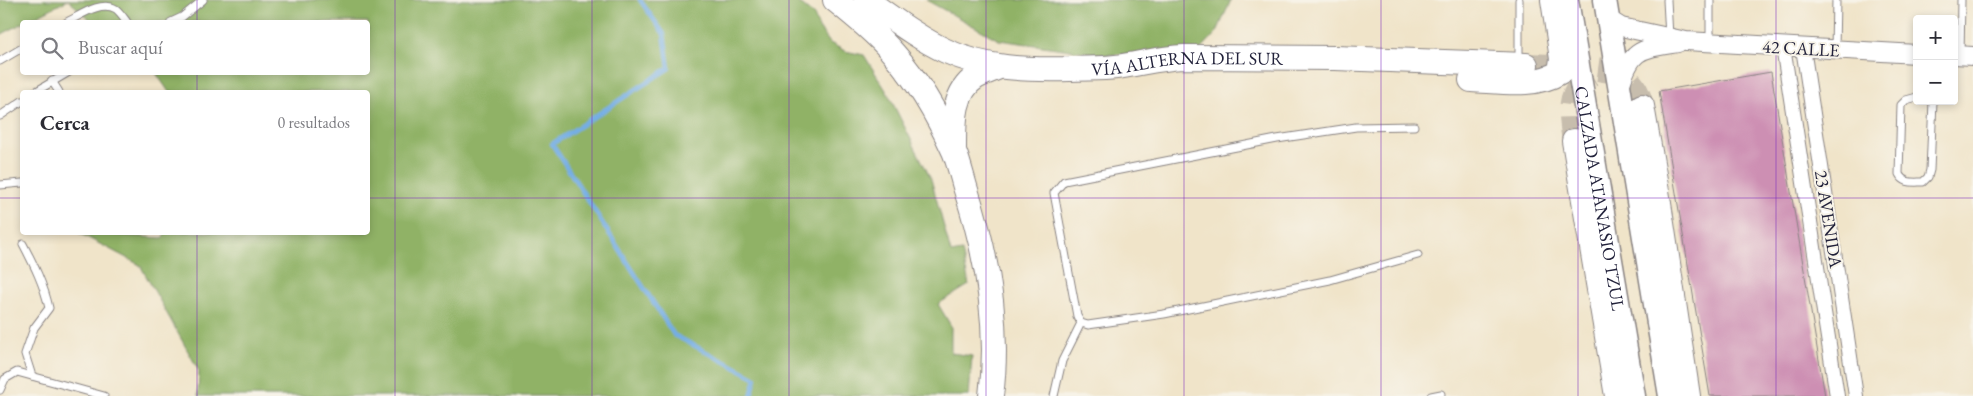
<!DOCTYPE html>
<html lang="es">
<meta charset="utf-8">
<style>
:root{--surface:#fff;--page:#f2f2f3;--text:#2b2b33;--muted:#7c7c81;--line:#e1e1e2}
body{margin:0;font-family:"EB Garamond",serif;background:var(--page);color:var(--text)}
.controls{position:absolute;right:15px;top:15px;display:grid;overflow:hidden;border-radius:5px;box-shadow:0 2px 8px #0003}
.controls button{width:45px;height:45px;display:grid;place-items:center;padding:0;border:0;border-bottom:1px solid var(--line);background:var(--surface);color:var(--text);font:25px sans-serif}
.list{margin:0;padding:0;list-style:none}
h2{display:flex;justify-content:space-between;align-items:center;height:65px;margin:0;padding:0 20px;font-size:21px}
h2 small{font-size:16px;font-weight:400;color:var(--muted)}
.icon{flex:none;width:28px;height:28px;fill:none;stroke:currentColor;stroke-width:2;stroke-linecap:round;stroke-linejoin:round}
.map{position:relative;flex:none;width:1973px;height:396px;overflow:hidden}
.search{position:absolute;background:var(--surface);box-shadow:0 2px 8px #0003;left:20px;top:20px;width:350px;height:55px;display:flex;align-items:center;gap:12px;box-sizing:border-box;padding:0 18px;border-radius:5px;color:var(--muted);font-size:19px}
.panel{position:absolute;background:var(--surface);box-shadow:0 2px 8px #0003;left:20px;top:90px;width:350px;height:145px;border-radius:5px}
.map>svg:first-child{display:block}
.forest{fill:#90b266;stroke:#596a50}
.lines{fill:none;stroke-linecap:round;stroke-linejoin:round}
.stream{stroke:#75aee5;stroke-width:4.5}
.building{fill:#cd8fb3}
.trunk-tunnel{stroke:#c7bdad;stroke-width:24;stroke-dasharray:24 12;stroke-linecap:butt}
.service-casing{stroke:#898382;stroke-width:9}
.minor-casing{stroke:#898382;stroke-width:16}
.tertiary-casing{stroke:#898382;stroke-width:20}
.primary-casing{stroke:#898382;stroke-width:25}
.trunk-casing{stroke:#898382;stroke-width:26}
.service{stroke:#fff;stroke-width:7}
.minor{stroke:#fff;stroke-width:14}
.tertiary{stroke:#fff;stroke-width:18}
.primary{stroke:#fff;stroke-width:22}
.trunk{stroke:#fff;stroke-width:24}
.grid{fill:none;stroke:#7b2cbf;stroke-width:1;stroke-opacity:0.55}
.labels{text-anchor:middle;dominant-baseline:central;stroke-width:4;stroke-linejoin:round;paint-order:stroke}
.street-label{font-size:18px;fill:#22223b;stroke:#f7f3e8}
</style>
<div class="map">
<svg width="1973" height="396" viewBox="0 0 1973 396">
<rect width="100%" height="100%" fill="#f7f3e8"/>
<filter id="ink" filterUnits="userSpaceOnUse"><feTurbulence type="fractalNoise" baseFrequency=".02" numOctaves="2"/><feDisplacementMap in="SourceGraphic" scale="10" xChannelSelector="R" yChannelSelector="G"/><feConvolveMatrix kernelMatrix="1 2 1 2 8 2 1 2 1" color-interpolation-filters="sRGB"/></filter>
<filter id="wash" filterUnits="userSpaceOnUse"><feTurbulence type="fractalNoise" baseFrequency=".0096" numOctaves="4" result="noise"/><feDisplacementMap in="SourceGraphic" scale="20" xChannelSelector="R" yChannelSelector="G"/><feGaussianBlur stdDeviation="1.12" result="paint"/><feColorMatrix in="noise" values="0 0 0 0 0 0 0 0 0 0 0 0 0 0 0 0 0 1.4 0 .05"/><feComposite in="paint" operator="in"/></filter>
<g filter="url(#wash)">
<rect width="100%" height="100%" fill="#f0e4c9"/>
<!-- forest -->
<g class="forest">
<polygon points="0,0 801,0 799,3 814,15 819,28 830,43 845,51 864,55 887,92 931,179 951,253 962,251 969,285 938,304 951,326 951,353 972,356 969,396 198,396 199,371 140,265 79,233 162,238 168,232 368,232 368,92 169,92 156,73 368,72 368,22 93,22 68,0 0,35"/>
<polygon points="926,0 1231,0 1217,32 1199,51 1107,55 999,40"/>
</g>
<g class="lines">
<!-- stream -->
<polyline class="stream" points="640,0 664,34 669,68 552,144 674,335 756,378 751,396"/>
</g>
<g id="blocks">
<!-- building -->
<polygon class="building" points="1771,72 1825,396 1710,396 1659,91"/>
</g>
</g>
<g filter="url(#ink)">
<use href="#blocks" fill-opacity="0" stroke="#898382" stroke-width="1"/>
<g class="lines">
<!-- trunk-tunnel -->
<g class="trunk-tunnel">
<path d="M1526 65C1547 66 1605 66 1621 75 1634 82 1639 93 1642 106"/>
<path d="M1574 141C1570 116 1566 89 1592 75"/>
</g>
<defs>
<g id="service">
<polyline points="1519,0 1519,53"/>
<polyline points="1667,0 1669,37"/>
<path d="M67 22C81 15 101 0 116 9 120 12 124 18 127 22"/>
<polyline points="171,22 182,17 203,0"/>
<polyline points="1710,42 1710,0"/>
<polyline points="1835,49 1836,0"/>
<polyline points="1960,55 1961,0"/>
<polyline points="0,61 22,48"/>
<polyline points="52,81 59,92"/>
<polyline points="35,92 69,72"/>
<path d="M1917 97 1906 100 1901 105 1899 174C1904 184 1913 182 1923 182L1928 177 1930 170 1933 101"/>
<polyline points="0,116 22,101"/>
<polyline points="1414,126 1356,127 1277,139 1064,181 1054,193 1077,316 1081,323 1088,325 1164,314 1330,280 1418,255"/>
<polyline points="0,185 22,183"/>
<path d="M23 244C34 265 44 285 49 308L34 328 25 354 32 376"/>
<polyline points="0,390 5,379 17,372 104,396"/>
<polyline points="1054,396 1062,361 1081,323"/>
<polyline points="1431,396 1441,394"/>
</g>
<g id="minor">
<polyline points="1783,47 1837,396"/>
<polyline points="1803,48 1856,396"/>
</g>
<g id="tertiary">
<polyline points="1608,19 1621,27 1686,41 1917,54"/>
<polyline points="1954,55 1973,56"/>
<path d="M1620 87C1631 48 1641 49 1678 43"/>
</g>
<g id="primary">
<path id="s1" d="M1567 0 1634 396"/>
<polyline points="1605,0 1670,396"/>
</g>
<g id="trunk">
<path d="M835 0C856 17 877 34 894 54 919 82 938 116 954 151 959 163 962 177 966 190 987 255 1000 328 991 396"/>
<path id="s2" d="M866 0C892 18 918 38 946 51 986 69 1027 70 1070 69 1085 68 1101 69 1116 67 1139 64 1160 58 1184 57L1335 58 1526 65"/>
<path d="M1471 80C1499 81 1535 88 1560 72L1562 59 1553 0"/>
<polyline points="1642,106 1658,197 1688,396"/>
<polyline points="1574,141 1617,396"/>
<path d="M954 147C954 122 953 92 976 77 983 73 992 70 999 67"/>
</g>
</defs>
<!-- service casing -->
<use href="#service" class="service-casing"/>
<!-- minor casing -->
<use href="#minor" class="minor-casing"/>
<!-- tertiary casing -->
<use href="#tertiary" class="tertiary-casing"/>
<!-- primary casing -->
<use href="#primary" class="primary-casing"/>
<!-- trunk casing -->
<use href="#trunk" class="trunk-casing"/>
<!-- service -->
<use href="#service" class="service"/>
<!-- minor -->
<use href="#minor" class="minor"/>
<!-- tertiary -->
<use href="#tertiary" class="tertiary"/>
<!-- primary -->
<use href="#primary" class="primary"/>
<!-- trunk -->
<use href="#trunk" class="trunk"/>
</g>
</g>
<!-- grid -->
<path class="grid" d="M197 0V22M395 0V396M592 0V396M789 0V396M986 0V396M1184 0V396M1381 0V396M1578 0V396M1776 0V396M197 72V92M0 198H22M368 198H1973M197 232V396"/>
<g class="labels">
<!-- street labels -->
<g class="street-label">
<text transform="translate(1801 48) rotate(3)">42 CALLE</text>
<text stroke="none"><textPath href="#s2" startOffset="339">VÍA ALTERNA DEL SUR</textPath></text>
<text stroke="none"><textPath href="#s1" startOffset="201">CALZADA ATANASIO TZUL</textPath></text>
<text transform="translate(1829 219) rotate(81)">23 AVENIDA</text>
</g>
</g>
</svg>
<div class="controls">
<button>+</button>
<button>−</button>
</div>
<div class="search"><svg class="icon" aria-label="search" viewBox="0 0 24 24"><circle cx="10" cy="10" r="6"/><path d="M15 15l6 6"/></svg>Buscar aquí</div>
<section class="panel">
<h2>Cerca<small>0 resultados</small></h2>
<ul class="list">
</ul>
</section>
</div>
